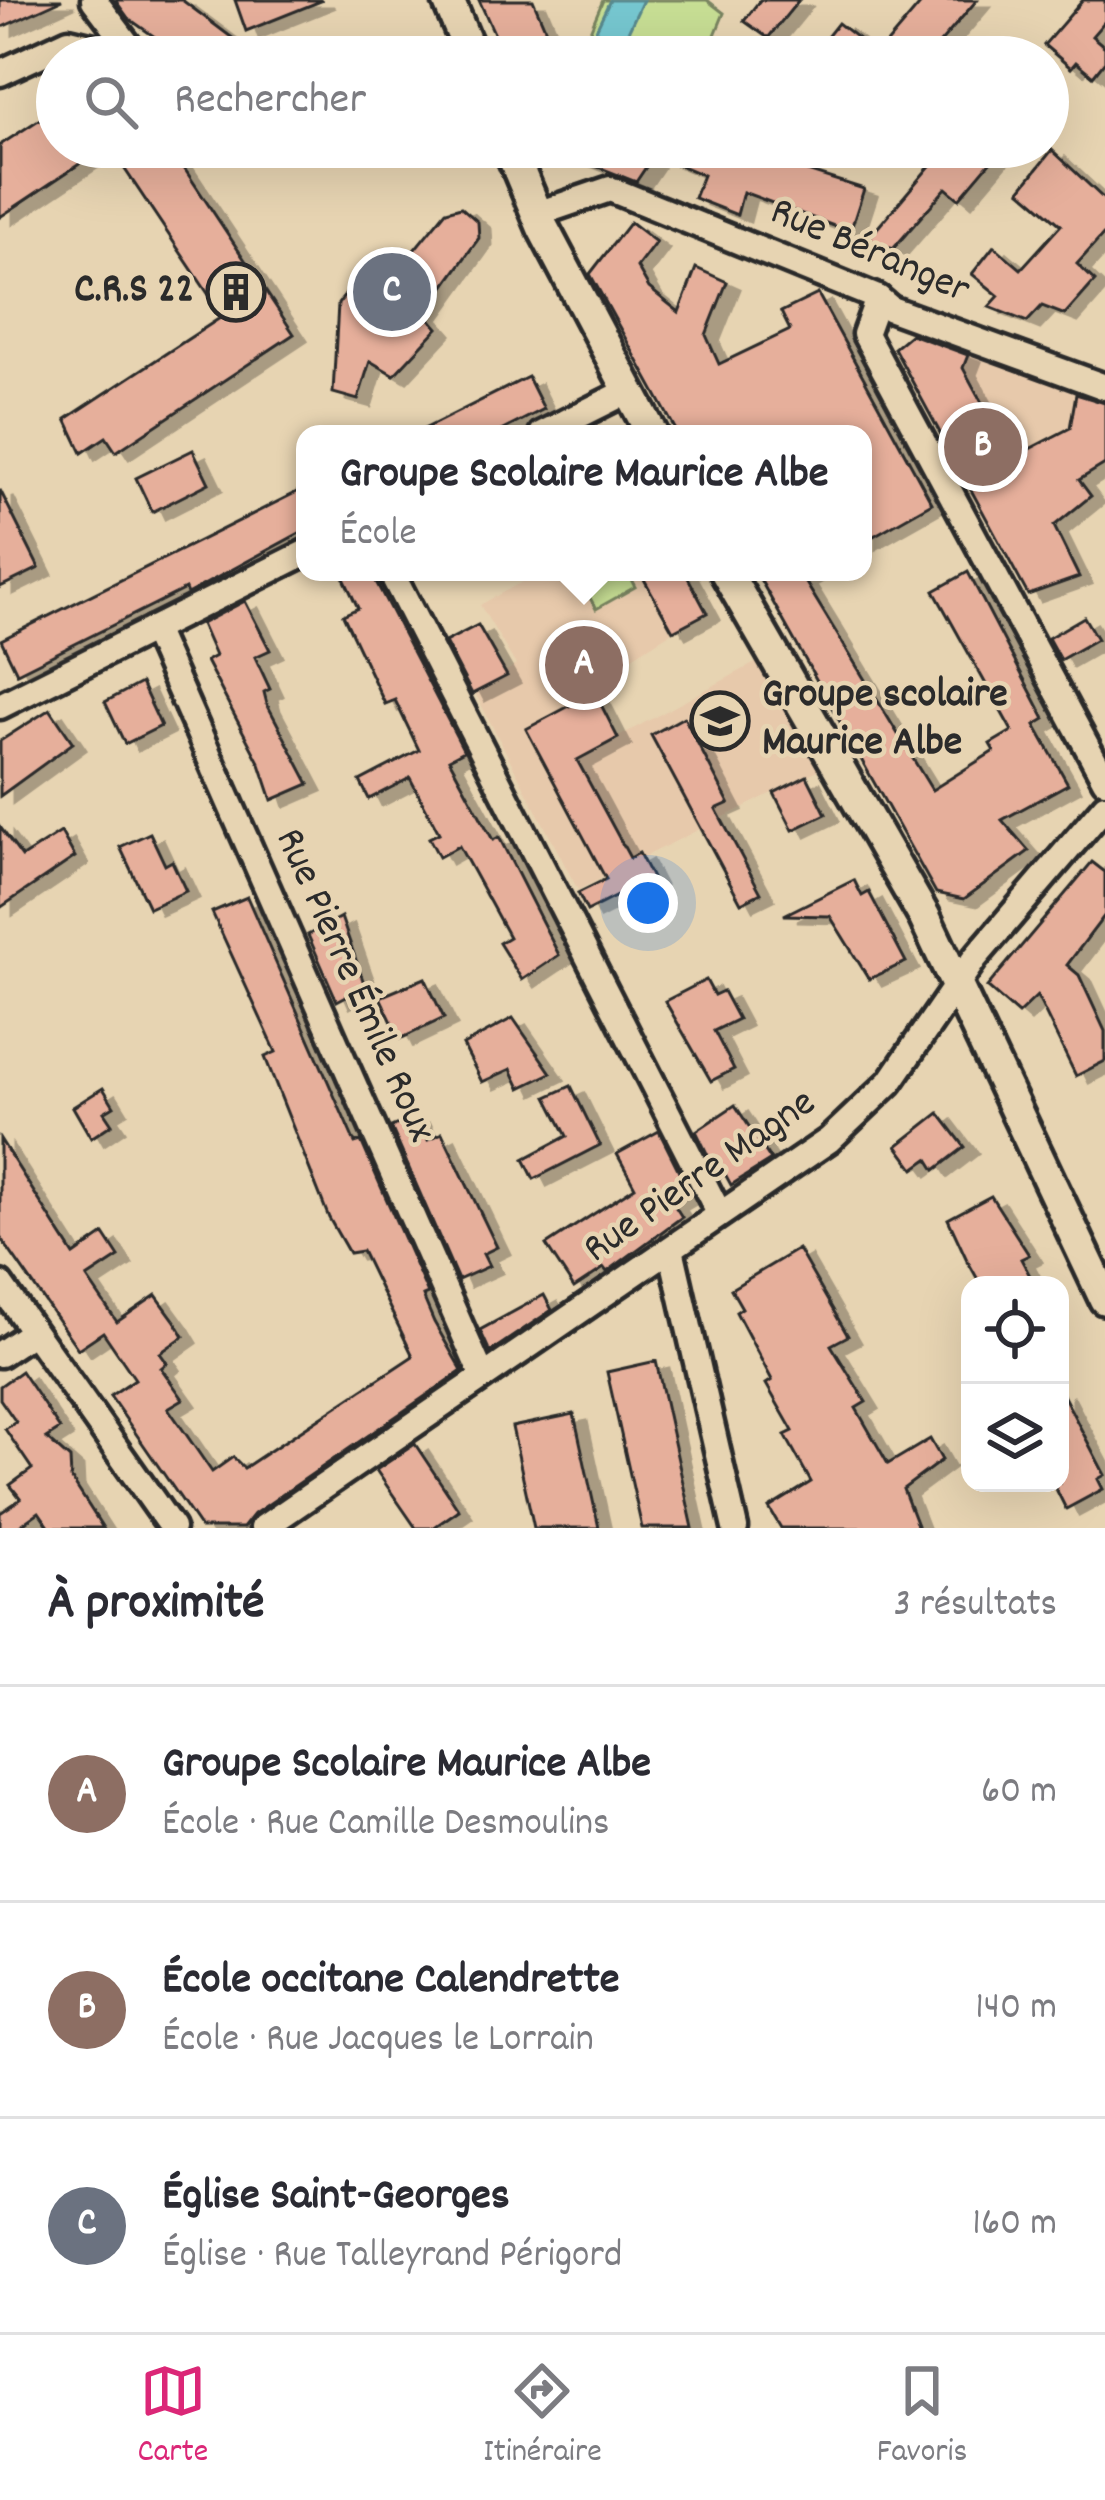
<!DOCTYPE html>
<html lang="fr">
<meta charset="utf-8">
<style>
:root{--surface:#fff;--page:#f2f2f3;--text:#2b2b33;--muted:#7c7c81;--line:#e1e1e2;--accent:#db2777}
body{margin:0;font-family:Dekko,sans-serif;background:var(--page);color:var(--text)}
.controls{position:absolute;right:36px;bottom:36px;display:grid;overflow:hidden;border-radius:24px;box-shadow:0 12px 48px #0002}
.controls button{width:108px;height:108px;display:grid;place-items:center;padding:0;border:0;border-bottom:3px solid var(--line);background:var(--surface);color:var(--text);font:60px sans-serif}
.you{position:absolute;left:648px;top:903px;width:42px;height:42px;margin:-30px;border:9px solid #fff;border-radius:50%;background:#1a73e8;box-shadow:0 0 0 18px #1a73e833}
.badge{display:grid;place-items:center;width:78px;height:78px;border-radius:50%;background:var(--accent);color:#fff;font-size:39px;font-weight:700}
.pin{position:absolute;translate:-50% -50%;border:6px solid #fff;box-shadow:0 3px 12px #0006}
.popup{position:absolute;left:296px;top:425px;width:576px;height:156px;box-sizing:border-box;display:grid;place-content:center;border-radius:24px;background:var(--surface);filter:drop-shadow(0 3px 9px #0005);font-size:39px;white-space:nowrap;color:var(--muted)}
.popup b{font-size:45px;color:var(--text)}
.popup::after{content:'';position:absolute;left:50%;top:100%;margin-left:-24px;border:24px solid transparent;border-top-color:var(--surface)}
.list{margin:0;padding:0;list-style:none}
h2{display:flex;justify-content:space-between;align-items:center;height:156px;margin:0;padding:0 48px;font-size:51px}
h2 small{font-size:39px;font-weight:400;color:var(--muted)}
.list li{display:grid;grid-template-columns:78px 1fr auto;gap:36px;align-items:center;box-sizing:border-box;height:216px;padding:0 48px;border-top:3px solid var(--line)}
.list b{display:block;font-size:45px;white-space:nowrap}
.list p{margin:0;font-size:39px;white-space:nowrap;color:var(--muted)}
.list em{font-size:39px;font-style:normal;color:var(--muted)}
.icon{flex:none;width:66px;height:66px;fill:none;stroke:currentColor;stroke-width:2;stroke-linecap:round;stroke-linejoin:round}
.map{position:relative;flex:none;width:1105px;height:1528px;overflow:hidden}
.search{position:absolute;background:var(--surface);box-shadow:0 12px 48px #0002;left:36px;right:36px;top:36px;height:132px;display:flex;align-items:center;gap:30px;box-sizing:border-box;padding:0 42px;border-radius:66px;color:var(--muted);font-size:45px}
.sheet{height:804px;background:var(--surface)}
nav{display:flex;justify-content:space-around;align-items:center;box-sizing:border-box;height:168px;border-top:3px solid var(--line);background:var(--surface);font-size:33px;color:var(--muted)}
nav a{display:grid;justify-items:center;gap:6px}
nav .on{color:var(--accent)}
.map>svg:first-child{display:block}
.built{fill:#e7c9ab}
.green{fill:#c7de94;stroke:#798460;stroke-width:3}
.water{fill:#76c7d0;stroke:#58898e;stroke-width:3}
.building{fill:#e6af9b;stroke:#2b2b2b;stroke-width:3;filter:url(#shadow)}
.lines{fill:none;stroke-linecap:round;stroke-linejoin:round}
.minor-casing{stroke:#2b2b2b;stroke-width:33}
.tertiary-casing{stroke:#2b2b2b;stroke-width:39}
.minor{stroke:#e7d4b2;stroke-width:24}
.tertiary{stroke:#e7d4b2;stroke-width:30}
.labels{text-anchor:middle;dominant-baseline:central;stroke-width:9;stroke-linejoin:round;paint-order:stroke}
.street-label{font-size:42px;fill:#2b2b2b;stroke:#e7d4b2}
.poi-label{font-size:42px;font-weight:bold;fill:#2b2b2b;stroke:#e7d4b2;text-anchor:end}
</style>
<div class="map">
<svg width="1105" height="1528" viewBox="0 0 1105 1528">
<defs>
<filter id="shadow"><feDropShadow dx="13" dy="7" stdDeviation="0" flood-color="#0004"/></filter>
</defs>
<rect width="100%" height="100%" fill="#e7d4b2"/>
<filter id="ink" filterUnits="userSpaceOnUse"><feTurbulence type="fractalNoise" baseFrequency=".00833" numOctaves="2"/><feDisplacementMap in="SourceGraphic" scale="24" xChannelSelector="R" yChannelSelector="G"/><feConvolveMatrix kernelMatrix="1 2 1 2 8 2 1 2 1" color-interpolation-filters="sRGB"/></filter>
<g filter="url(#ink)">
<!-- built -->
<g class="built">
<polygon points="917,329 1100,399 1092,444 979,504 894,349"/>
<polygon points="540,572 685,572 705,611 591,683 618,737 759,661 818,770 578,890 474,691 516,665 480,605"/>
</g>
<!-- green -->
<g class="green">
<polygon points="603,0 707,0 724,13 706,57 579,57"/>
<polygon points="576,572 627,572 635,587 596,609"/>
</g>
<!-- water -->
<polygon class="water" points="610,0 643,0 616,57 583,57"/>
<!-- building -->
<g class="building">
<polygon points="0,0 62,0 0,28"/>
<polygon points="115,0 182,0 243,46 217,57 183,57 128,18"/>
<polygon points="235,0 320,0 321,1 246,31"/>
<polygon points="479,0 533,0 548,35 528,45 533,57 505,57"/>
<polygon points="760,0 799,0 768,38 744,21"/>
<polygon points="924,0 977,0 928,57 811,57 838,23 878,54"/>
<polygon points="1083,0 1105,0 1105,21 1092,36 1105,47 1105,61 1093,76 1076,62 1071,68 1044,45"/>
<polygon points="57,108 57,147 105,147 0,217 0,145"/>
<polygon points="110,147 170,147 294,334 116,452 106,437 82,453 66,419 223,316"/>
<polygon points="547,147 620,147 650,161 636,182"/>
<polygon points="637,147 732,147 864,189 850,232 743,192 737,215 694,198 703,175"/>
<polygon points="918,147 1003,147 959,199 946,188 893,249 868,239 935,160"/>
<polygon points="1052,150 1105,200 1105,233 1077,264 1095,281 1065,315 1042,306 1027,322 989,307 999,296 972,274 994,246 1021,269 1061,225 1020,190"/>
<polygon points="461,207 478,222 479,238 425,313 438,328 394,375 370,361 358,400 333,393 338,304 366,268 388,282 446,211"/>
<polygon points="630,222 656,242 637,267 649,288 679,312 696,268 727,282 706,335 719,364 790,330 781,312 818,294 932,503 863,542 863,434 678,434 590,274"/>
<polygon points="911,334 968,355 963,368 1012,458 1070,428 1076,394 1105,403 1105,464 1079,480 1091,496 1054,526 1079,577 1028,595 894,348"/>
<polygon points="528,377 544,409 495,434 414,434"/>
<polygon points="193,450 209,483 152,512 136,478"/>
<polygon points="305,488 305,530 187,594 185,589 17,673 1,640"/>
<polygon points="0,490 39,568 0,587"/>
<polygon points="341,572 371,572 464,751 449,759 493,840 499,837 559,955 522,980 499,943 509,937 459,846 439,857 429,838 439,833 410,778 369,799 360,781 419,750 395,700 385,704 343,615 358,608"/>
<polygon points="640,572 685,572 707,613 673,631"/>
<polygon points="756,572 814,572 803,578 932,790 994,751 990,744 1012,731 934,591 968,572 1045,719 1035,725 1068,784 1002,820 1029,851 964,899 936,893"/>
<polygon points="245,601 270,650 255,657 270,689 264,692 267,704 309,784 272,800 260,764 206,661 215,656 201,624"/>
<polygon points="1084,617 1097,639 1060,660 1048,638"/>
<polygon points="478,625 507,676 472,694 445,642"/>
<polygon points="141,683 161,726 125,744 105,702"/>
<polygon points="590,683 618,738 577,760 630,858 639,853 652,878 587,911 578,893 606,879 526,729 575,703 569,693"/>
<polygon points="50,709 73,743 0,796 0,741"/>
<polygon points="684,717 729,803 716,809 761,893 741,903 651,735"/>
<polygon points="807,776 826,814 793,830 774,793"/>
<polygon points="0,827 22,857 61,832 75,857 0,908"/>
<polygon points="150,833 165,865 172,861 186,891 149,908 120,847"/>
<polygon points="1092,862 1105,872 1105,915 1067,965 1079,975 1105,1031 1105,1061 1076,1076 1037,996 1018,1014 987,987"/>
<polygon points="854,880 862,896 869,892 906,962 869,979 830,916 784,915"/>
<polygon points="247,897 355,1143 361,1141 428,1294 423,1296 434,1322 462,1371 254,1514 243,1528 201,1528 110,1396 135,1379 103,1332 78,1349 0,1237 0,1139 74,1255 104,1234 119,1257 87,1278 117,1322 156,1295 175,1321 184,1336 160,1353 167,1363 161,1368 183,1399 168,1408 212,1472 233,1457 244,1468 413,1356 362,1251 349,1253 329,1218 265,1057 276,1052 212,912"/>
<polygon points="341,917 365,986 337,1001 308,935"/>
<polygon points="425,978 444,1018 400,1039 380,997"/>
<polygon points="706,980 714,995 723,991 738,1019 714,1031 734,1069 711,1081 665,1001"/>
<polygon points="513,1018 551,1073 520,1088 511,1069 482,1082 463,1045"/>
<polygon points="571,1086 600,1145 534,1179 524,1159 567,1136 547,1097"/>
<polygon points="103,1088 114,1106 104,1112 112,1124 91,1138 73,1107"/>
<polygon points="735,1105 771,1160 731,1185 725,1174 719,1178 696,1131"/>
<polygon points="939,1113 965,1147 935,1170 928,1159 914,1169 897,1146"/>
<polygon points="417,1116 428,1140 442,1133 497,1247 483,1254 489,1266 458,1280 391,1127"/>
<polygon points="659,1131 690,1193 673,1203 682,1217 607,1272 604,1268 574,1288 546,1245 635,1187 617,1154"/>
<polygon points="991,1196 1029,1255 1021,1259 1035,1285 981,1285 967,1260 948,1219"/>
<polygon points="798,1249 848,1336 831,1345 866,1402 856,1408 888,1464 930,1439 942,1460 903,1489 918,1528 781,1528 769,1508 811,1482 785,1435 793,1431 766,1384 772,1380 736,1312 742,1308 731,1289"/>
<polygon points="544,1295 552,1310 490,1352 480,1330"/>
<polygon points="656,1361 693,1528 642,1528 607,1372"/>
<polygon points="21,1371 60,1429 46,1438 70,1459 71,1478 103,1528 50,1528 39,1512 17,1528 0,1528 0,1513 21,1499 10,1485 32,1469 5,1429 16,1422 0,1399 0,1386"/>
<polygon points="1060,1389 1105,1475 1098,1479 1103,1489 1066,1509 1053,1483 1060,1483"/>
<polygon points="574,1414 599,1528 534,1528 512,1427"/>
<polygon points="415,1444 459,1510 433,1528 416,1528 376,1470"/>
</g>
<g class="lines">
<defs>
<g id="minor">
<polyline points="94,0 137,57"/>
<polyline points="0,73 69,41 137,57"/>
<polyline points="537,214 610,189 878,298 891,309 1105,387"/>
<polyline points="878,298 865,334 1105,780"/>
<polyline points="542,434 628,391"/>
<polyline points="391,572 719,1213"/>
<polyline points="153,629 482,1375"/>
<polyline points="0,706 305,553"/>
<polyline points="671,1249 735,1528"/>
<polyline points="0,1284 172,1528"/>
<polyline points="0,1354 33,1332"/>
<polyline points="263,1528 829,1140 890,1082 975,958 1105,806"/>
</g>
<g id="tertiary">
<polyline points="448,0 472,57"/>
<polyline points="509,147 543,228 652,434"/>
<polyline points="726,572 924,916 1105,1299"/>
</g>
</defs>
<!-- minor casing -->
<use href="#minor" class="minor-casing"/>
<!-- tertiary casing -->
<use href="#tertiary" class="tertiary-casing"/>
<!-- minor -->
<use href="#minor" class="minor"/>
<!-- tertiary -->
<use href="#tertiary" class="tertiary"/>
</g>
</g>
<!-- icons -->
<defs>
<symbol id="building-ring" viewBox="-11 -11 22 22"><circle r="9.5" fill="#e7d4b2" stroke="#2b2b2b" stroke-width="1.5"/><path d="M-4-6H4V6H1V3H-1V6H-4ZM-2.5-4.3h1.7v1.8h-1.7ZM.8-4.3h1.7v1.8H.8ZM-2.5-1h1.7V.8h-1.7ZM.8-1h1.7V.8H.8Z" fill="#2b2b2b"/></symbol>
<symbol id="school-ring" viewBox="-11 -11 22 22"><circle r="9.5" fill="#e7d4b2" stroke="#2b2b2b" stroke-width="1.5"/><path d="M0-5L7-2L0 1L-7-2ZM-4 1L0 2.5L4 1V4Q0 6-4 4Z" fill="#2b2b2b"/></symbol>
</defs>
<g fill-rule="evenodd">
<use href="#building-ring" x="203" y="259" width="66" height="66"/>
<use href="#school-ring" x="687" y="688" width="66" height="66"/>
</g>
<g class="labels">
<!-- street labels -->
<g class="street-label">
<text transform="translate(869 253) rotate(23)">Rue Béranger</text>
<text transform="translate(353 986) rotate(66)">Rue Pierre Émile Roux</text>
<text transform="translate(701 1178) rotate(-35)">Rue Pierre Magne</text>
</g>
<!-- poi labels -->
<g class="poi-label">
<text x="194" y="292">C.R.S 22</text>
<text x="762" y="697" text-anchor="start">Groupe scolaire<tspan x="762" dy="48">Maurice Albe</tspan></text>
</g>
</g>
</svg>
<div class="controls">
<button><svg class="icon" aria-label="locate" viewBox="0 0 24 24"><circle cx="12" cy="12" r="6"/><path d="M12 2v4M12 18v4M2 12h4M18 12h4"/></svg></button>
<button><svg class="icon" aria-label="layers" viewBox="0 0 24 24"><path d="M12 4l9 5-9 5-9-5zM3 14l9 5 9-5"/></svg></button>
</div>
<div class="you"></div>
<div class="pin badge" style="left:584px;top:665px;background:#8d6e63">A</div>
<div class="popup"><b>Groupe Scolaire Maurice Albe</b>École</div>
<div class="pin badge" style="left:983px;top:447px;background:#8d6e63">B</div>
<div class="pin badge" style="left:392px;top:292px;background:#6b7280">C</div>
<div class="search"><svg class="icon" aria-label="search" viewBox="0 0 24 24"><circle cx="10" cy="10" r="6"/><path d="M15 15l6 6"/></svg>Rechercher</div>
</div>
<section class="sheet">
<h2>À proximité<small>3 résultats</small></h2>
<ul class="list">
<li><span class="badge" style="background:#8d6e63">A</span><div><b>Groupe Scolaire Maurice Albe</b><p>École · Rue Camille Desmoulins</p></div><em>60 m</em></li>
<li><span class="badge" style="background:#8d6e63">B</span><div><b>École occitane Calendrette</b><p>École · Rue Jacques le Lorrain</p></div><em>140 m</em></li>
<li><span class="badge" style="background:#6b7280">C</span><div><b>Église Saint-Georges</b><p>Église · Rue Talleyrand Périgord</p></div><em>160 m</em></li>
</ul>
</section>
<nav>
<a class="on"><svg class="icon" aria-label="map" viewBox="0 0 24 24"><path d="M3 6l6-2 6 2 6-2v14l-6 2-6-2-6 2zM9 4v14M15 6v14"/></svg>Carte</a>
<a><svg class="icon" aria-label="directions" viewBox="0 0 24 24"><path d="M12 3l9 9-9 9-9-9zM9 14v-3h6M13 9l2 2-2 2"/></svg>Itinéraire</a>
<a><svg class="icon" aria-label="saved" viewBox="0 0 24 24"><path d="M7 4h10v16l-5-4-5 4z"/></svg>Favoris</a>
</nav>
